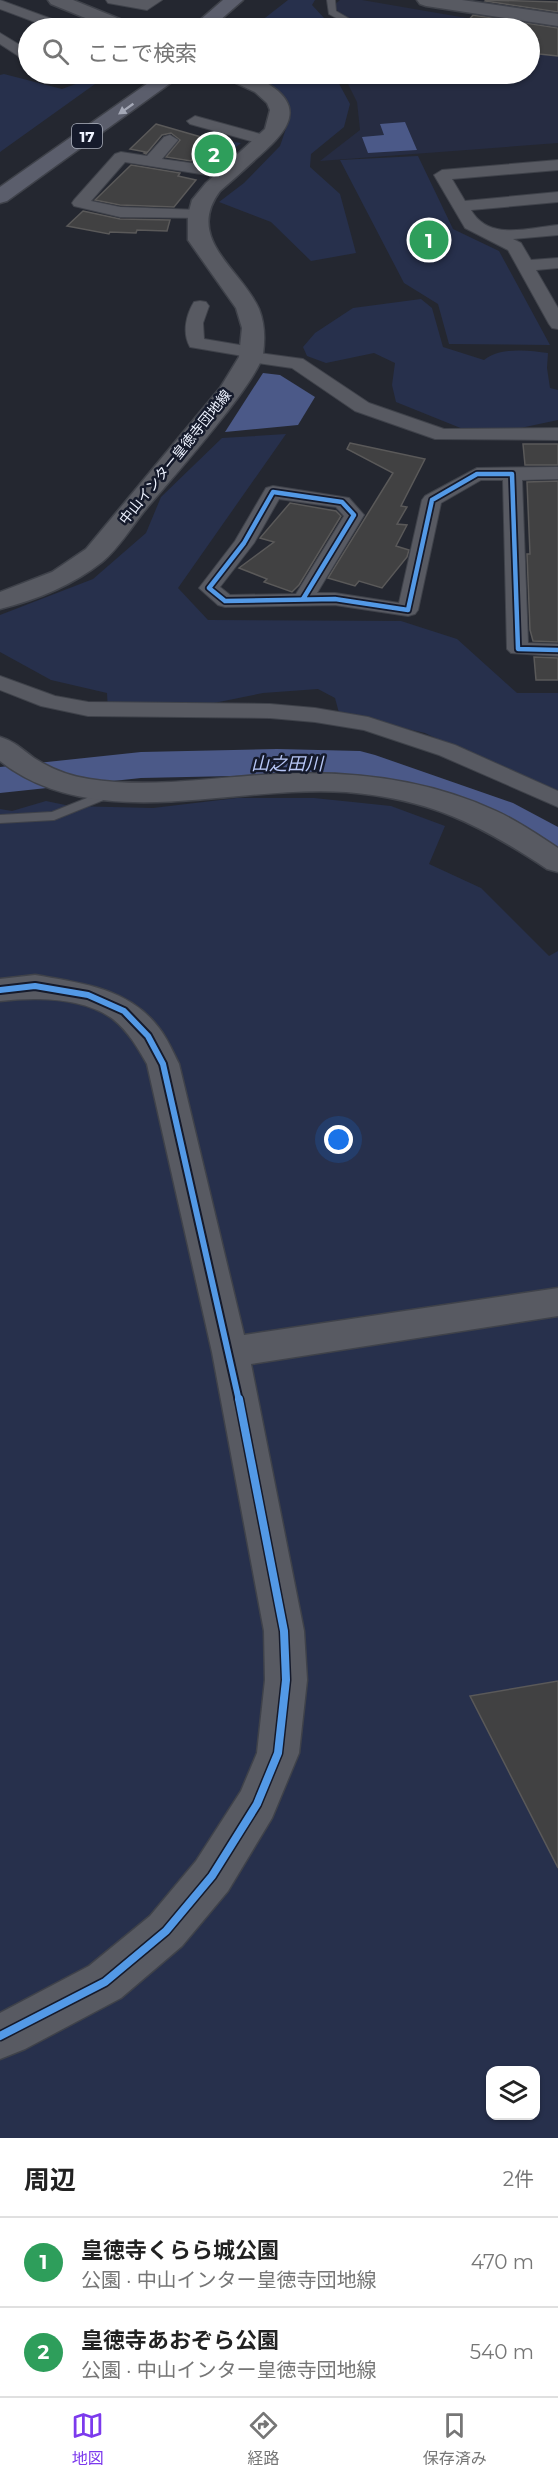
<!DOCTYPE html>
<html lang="ja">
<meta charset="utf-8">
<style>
:root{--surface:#fff;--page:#f6f6f6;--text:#222;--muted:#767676;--line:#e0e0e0;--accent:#7c3aed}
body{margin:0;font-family:Montserrat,"Noto Sans JP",sans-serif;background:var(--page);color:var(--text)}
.controls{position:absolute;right:18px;bottom:18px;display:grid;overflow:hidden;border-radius:12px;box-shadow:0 2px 4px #0004}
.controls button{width:54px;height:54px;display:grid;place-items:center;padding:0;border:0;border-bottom:2px solid var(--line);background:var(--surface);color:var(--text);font:30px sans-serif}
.you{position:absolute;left:339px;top:1140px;width:21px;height:21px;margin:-15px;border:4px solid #fff;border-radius:50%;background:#1a73e8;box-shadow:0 0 0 9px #1a73e833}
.badge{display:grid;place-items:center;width:39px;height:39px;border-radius:50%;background:var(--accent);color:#fff;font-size:20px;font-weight:700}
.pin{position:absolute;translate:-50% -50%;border:3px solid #fff;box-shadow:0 2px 6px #0006}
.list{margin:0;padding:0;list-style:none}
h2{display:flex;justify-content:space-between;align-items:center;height:78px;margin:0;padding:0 24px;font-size:26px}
h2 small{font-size:20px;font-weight:400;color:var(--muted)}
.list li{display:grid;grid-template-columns:39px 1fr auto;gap:18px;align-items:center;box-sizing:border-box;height:90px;padding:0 24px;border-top:2px solid var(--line)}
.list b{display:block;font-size:22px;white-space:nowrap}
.list p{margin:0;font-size:20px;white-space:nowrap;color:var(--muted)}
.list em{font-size:20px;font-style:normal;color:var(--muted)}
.icon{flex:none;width:33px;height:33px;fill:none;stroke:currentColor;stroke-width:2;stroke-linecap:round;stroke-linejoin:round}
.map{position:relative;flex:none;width:558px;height:2138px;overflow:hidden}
.search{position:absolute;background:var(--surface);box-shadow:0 2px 4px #0004;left:18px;right:18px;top:18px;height:66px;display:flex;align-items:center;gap:15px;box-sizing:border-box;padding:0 21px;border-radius:33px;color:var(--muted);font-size:22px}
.sheet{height:258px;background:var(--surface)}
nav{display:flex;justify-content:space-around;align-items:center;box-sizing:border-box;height:84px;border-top:2px solid var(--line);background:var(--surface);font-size:16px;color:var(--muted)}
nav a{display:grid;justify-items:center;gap:3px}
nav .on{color:var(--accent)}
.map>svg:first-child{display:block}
.built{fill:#262c42}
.green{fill:#27304c;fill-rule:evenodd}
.water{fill:#4b5988}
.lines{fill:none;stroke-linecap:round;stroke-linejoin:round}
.river{fill:#4b5988;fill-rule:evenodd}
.building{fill:#414142;stroke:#5a5959;stroke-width:1.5}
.service-casing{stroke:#3f424a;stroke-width:2}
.minor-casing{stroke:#3f424a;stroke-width:2}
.tertiary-casing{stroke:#3f424a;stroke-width:3}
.primary-casing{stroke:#3f424a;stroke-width:3}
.service{fill:#585a62;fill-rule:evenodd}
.minor{fill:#585a62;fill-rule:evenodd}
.tertiary{fill:#585a62;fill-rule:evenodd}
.primary{fill:#5b5e6c;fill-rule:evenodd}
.cycleway-far2-casing{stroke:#151a2b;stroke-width:8}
.cycleway-far1-casing{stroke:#151a2b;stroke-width:10}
.cycleway-casing{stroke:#151a2b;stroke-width:11}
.cycleway-far2{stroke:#5399e6;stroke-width:4.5}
.cycleway-far1{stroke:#5399e6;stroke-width:6}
.cycleway{stroke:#5399e6;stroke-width:8}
.oneway{fill:#a4a8b6}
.labels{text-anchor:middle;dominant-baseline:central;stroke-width:5;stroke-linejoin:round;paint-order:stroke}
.far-street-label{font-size:14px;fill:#eef3ff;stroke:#151a2b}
.shield{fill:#151a2b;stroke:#adb2bf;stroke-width:1.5}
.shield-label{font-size:15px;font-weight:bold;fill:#eef3ff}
.water-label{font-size:18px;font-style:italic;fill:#b8c7f6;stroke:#151a2b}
</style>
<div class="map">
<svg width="558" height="2138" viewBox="0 0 558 2138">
<rect width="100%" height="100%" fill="#242730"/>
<!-- built -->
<polygon class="built" points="340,0 362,0 513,26 558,31 558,143 320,161 360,130 357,102 345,78 347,74 530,74 530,28 362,28 362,26 341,14 333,6"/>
<!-- green -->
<g class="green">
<polygon points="288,0 315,0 312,5 325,19 345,28 252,28"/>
<polygon points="4,74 62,89 103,74 109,74 0,152 0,75"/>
<polygon points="257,74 340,74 337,80 350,104 344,127 311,154 310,167 340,194 356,253 311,261 271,222 219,202 244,183 280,146 291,114 282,95"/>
<polygon points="211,139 241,143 210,168 203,167 196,160"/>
<polygon points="418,156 453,229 499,251 550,345 449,344 438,304 404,283 340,160"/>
<path d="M421 299 432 308 443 347 484 360C501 347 528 350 548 353L547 368 550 388 558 390V420L511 430 463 429 396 402 392 385 395 363 374 353 326 363 307 356 303 347 315 333 353 308Z"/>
<polygon points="286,434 178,588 208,620 401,621 457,639 517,693 558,693 558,798 425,733 339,713 335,698 318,689 263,693 189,708 108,711 107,693 51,680 0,652 0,615 93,579 146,533 161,497 222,438"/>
<path d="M237 798H314L391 806 445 826 429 864 481 888 549 956 558 951V2138H0V809L12 811 46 801 70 806 153 808ZM490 2070H536V2116H490Z"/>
</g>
<!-- water -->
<g class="water">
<polygon points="405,122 417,150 368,153 362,137 384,135 380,124"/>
<polygon points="263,373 280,375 315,397 298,425 225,432"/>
</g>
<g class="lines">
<!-- river -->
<polygon class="river" points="277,749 360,751 375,755 513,803 558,827 558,859 543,855 483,823 356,777 277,775 141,778 0,793 0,767 141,752"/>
</g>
<!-- building -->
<g class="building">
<polygon points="486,0 558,2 558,12 485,1"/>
<polygon points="473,15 558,28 558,56 530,53 530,28 462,28"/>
<polygon points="156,124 208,139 191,161 166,157 180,140 171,133 162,135 146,154 144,153 146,152 130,149"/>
<polygon points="131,165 180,173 178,176 196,180 174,207 120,205 95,200"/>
<polygon points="83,211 120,219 170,220 167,231 137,230 136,233 110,232 109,234 67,226"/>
<polygon points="350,443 425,459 401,506 407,507 397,524 407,525 396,546 409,550 407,557 382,588 359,581 355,586 328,578 393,473 347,449"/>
<polygon points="523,444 558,444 558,465 525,465"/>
<polygon points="558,481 558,642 533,641 530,630 527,554 530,554 527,482"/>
<polygon points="290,503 336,511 341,516 299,585 292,592 264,582 267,579 239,568 274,542 260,538"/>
<polygon points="534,657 558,658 558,680 536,680"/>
<polygon points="558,1681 558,1868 470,1696"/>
</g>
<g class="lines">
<defs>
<g id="service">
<polygon points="327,0 335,0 336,11 360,25 360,28 354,28 329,14"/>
<polygon points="112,788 116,789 118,792 116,795 54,820 0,823 0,815 52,812"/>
</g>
<g id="minor">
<polygon points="0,0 68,25 70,28 51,28 0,9"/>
<polygon points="106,0 162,0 147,10 108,3"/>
<polygon points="0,33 28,50 28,60 23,59 0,44"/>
<polygon points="195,116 271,137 273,140 265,145 190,124 187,121"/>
<polygon points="170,135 178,140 162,159 226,168 234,173 226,178 125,162 91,201 120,207 199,210 207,215 205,218 120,217 74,206 72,203 74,200 115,154 121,152 147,156 164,137"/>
<path d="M558 160V170L452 179 465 201 558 192V202L471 210C489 241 527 228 558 225V235L513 239 521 243 531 260 558 258V268L536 270 558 308V329L552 328 549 324 508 250 465 228 434 175 442 170Z"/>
<path d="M200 301 206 302 209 306 203 323 204 339 257 348 259 353 303 359 369 403 444 429 558 428V440L435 439 355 411 292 368 251 362 245 361 243 356 190 347C182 333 186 315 194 302Z"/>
<path d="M558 467V479L522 480 528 643 558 644V656L511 653 507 649 503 480H481L441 503 418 610 415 614 408 616 335 605 225 607 218 605 199 588 235 541 266 488 273 486 349 498 364 515 317 593H335L399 603 422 500 425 496 477 468ZM279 499 336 507 344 516 296 594 230 595 220 587 254 543Z"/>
<polygon points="0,676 55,696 88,702 270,704 315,708 368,717 455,745 558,791 558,807 439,755 364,730 315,722 270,718 88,716 41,706 0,690"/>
</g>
<g id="tertiary">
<polygon points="48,0 73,0 132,24 134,28 110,28 51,4"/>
<polygon points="417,0 462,0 558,14 558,26 426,6 420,4"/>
<path d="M222 74C242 72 258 76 274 88 308 113 279 138 258 157 245 169 233 180 220 191 184 239 242 270 259 309 265 324 265 339 263 354 259 381 168 483 146 509 132 526 119 548 102 562 73 585 36 600 0 609V592L52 572 86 549 220 388 239 357 242 328 236 308 188 240V215L192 200 206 183 265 129 270 110 267 103 255 92 225 78Z"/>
<path d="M0 737C14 741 23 750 34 758 51 769 69 776 89 779 146 788 203 779 261 775 340 769 423 777 496 811 518 821 538 835 558 848V872L547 869C479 824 430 799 346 792 235 784 96 836 0 761Z"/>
<path d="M35 975C81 983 129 988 159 1028 167 1038 173 1052 179 1064L244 1335 558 1288V1316L251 1364 304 1631 307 1680 299 1753 272 1818 228 1891 182 1946 121 1998 25 2049 0 2059V2013L89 1966 150 1916 196 1861 241 1791 257 1753 265 1680 264 1631 212 1352 147 1064C138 1048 128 1031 113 1019 83 997 35 997 0 1001V979Z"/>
</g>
<g id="primary">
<polygon points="223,0 243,0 211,28 191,28"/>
<polygon points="161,74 183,74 7,201 0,203 0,187"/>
</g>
</defs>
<!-- service casing -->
<use href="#service" class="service-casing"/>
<!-- minor casing -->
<use href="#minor" class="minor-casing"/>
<!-- tertiary casing -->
<use href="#tertiary" class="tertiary-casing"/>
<!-- primary casing -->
<use href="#primary" class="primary-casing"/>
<!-- service -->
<use href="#service" class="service"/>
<!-- minor -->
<use href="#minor" class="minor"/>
<!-- tertiary -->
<use href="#tertiary" class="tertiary"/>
<!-- primary -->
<use href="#primary" class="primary"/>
<defs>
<polyline id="cycleway-far2" points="303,599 354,515 342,502 273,492 244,543 209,588 225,601 335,599 408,610 432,500 477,474 512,474 518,649 558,650"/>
<polyline id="cycleway-far1" points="0,990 35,986 88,995 124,1011 148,1036 163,1064 239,1401"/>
<polyline id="cycleway" points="0,2036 105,1982 166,1931 212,1876 257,1804 278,1753 286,1680 284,1631 239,1399"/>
</defs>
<!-- cycleway-far2 casing -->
<use href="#cycleway-far2" class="cycleway-far2-casing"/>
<!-- cycleway-far1 casing -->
<use href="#cycleway-far1" class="cycleway-far1-casing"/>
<!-- cycleway casing -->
<use href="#cycleway" class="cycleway-casing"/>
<!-- cycleway-far2 -->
<use href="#cycleway-far2" class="cycleway-far2"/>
<!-- cycleway-far1 -->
<use href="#cycleway-far1" class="cycleway-far1"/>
<!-- cycleway -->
<use href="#cycleway" class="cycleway"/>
</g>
<!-- one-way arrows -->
<defs><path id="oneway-solid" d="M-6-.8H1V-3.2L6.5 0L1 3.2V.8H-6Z" transform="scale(1.5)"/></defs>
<use class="oneway" href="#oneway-solid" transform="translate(126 109) rotate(145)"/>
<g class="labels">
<!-- far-street labels -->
<g class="far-street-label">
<text transform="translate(175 457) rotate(-51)">中山インター皇徳寺団地線</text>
</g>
<!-- shield labels -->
<rect class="shield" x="72" y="124" width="30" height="24" rx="4.5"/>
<g class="shield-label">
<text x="87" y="136">17</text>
</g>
<!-- water labels -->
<g class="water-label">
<text x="287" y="764">山之田川</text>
</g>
</g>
</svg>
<div class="controls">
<button><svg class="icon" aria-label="layers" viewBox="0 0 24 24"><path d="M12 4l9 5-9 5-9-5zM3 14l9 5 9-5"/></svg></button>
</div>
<div class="you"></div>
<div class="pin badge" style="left:429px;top:240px;background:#2e9e5b">1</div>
<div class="pin badge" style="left:214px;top:154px;background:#2e9e5b">2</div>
<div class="search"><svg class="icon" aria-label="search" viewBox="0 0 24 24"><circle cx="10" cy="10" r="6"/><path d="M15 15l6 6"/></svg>ここで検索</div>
</div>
<section class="sheet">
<h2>周辺<small>2件</small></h2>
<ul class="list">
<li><span class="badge" style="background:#2e9e5b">1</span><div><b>皇徳寺くらら城公園</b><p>公園 · 中山インター皇徳寺団地線</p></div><em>470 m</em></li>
<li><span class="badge" style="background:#2e9e5b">2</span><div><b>皇徳寺あおぞら公園</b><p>公園 · 中山インター皇徳寺団地線</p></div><em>540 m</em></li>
</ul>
</section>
<nav>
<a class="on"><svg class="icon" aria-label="map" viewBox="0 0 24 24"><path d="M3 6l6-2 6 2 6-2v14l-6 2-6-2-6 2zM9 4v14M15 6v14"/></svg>地図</a>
<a><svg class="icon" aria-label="directions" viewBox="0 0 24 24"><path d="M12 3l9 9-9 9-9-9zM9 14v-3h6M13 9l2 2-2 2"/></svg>経路</a>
<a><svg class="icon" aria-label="saved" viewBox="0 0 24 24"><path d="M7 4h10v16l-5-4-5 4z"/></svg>保存済み</a>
</nav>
